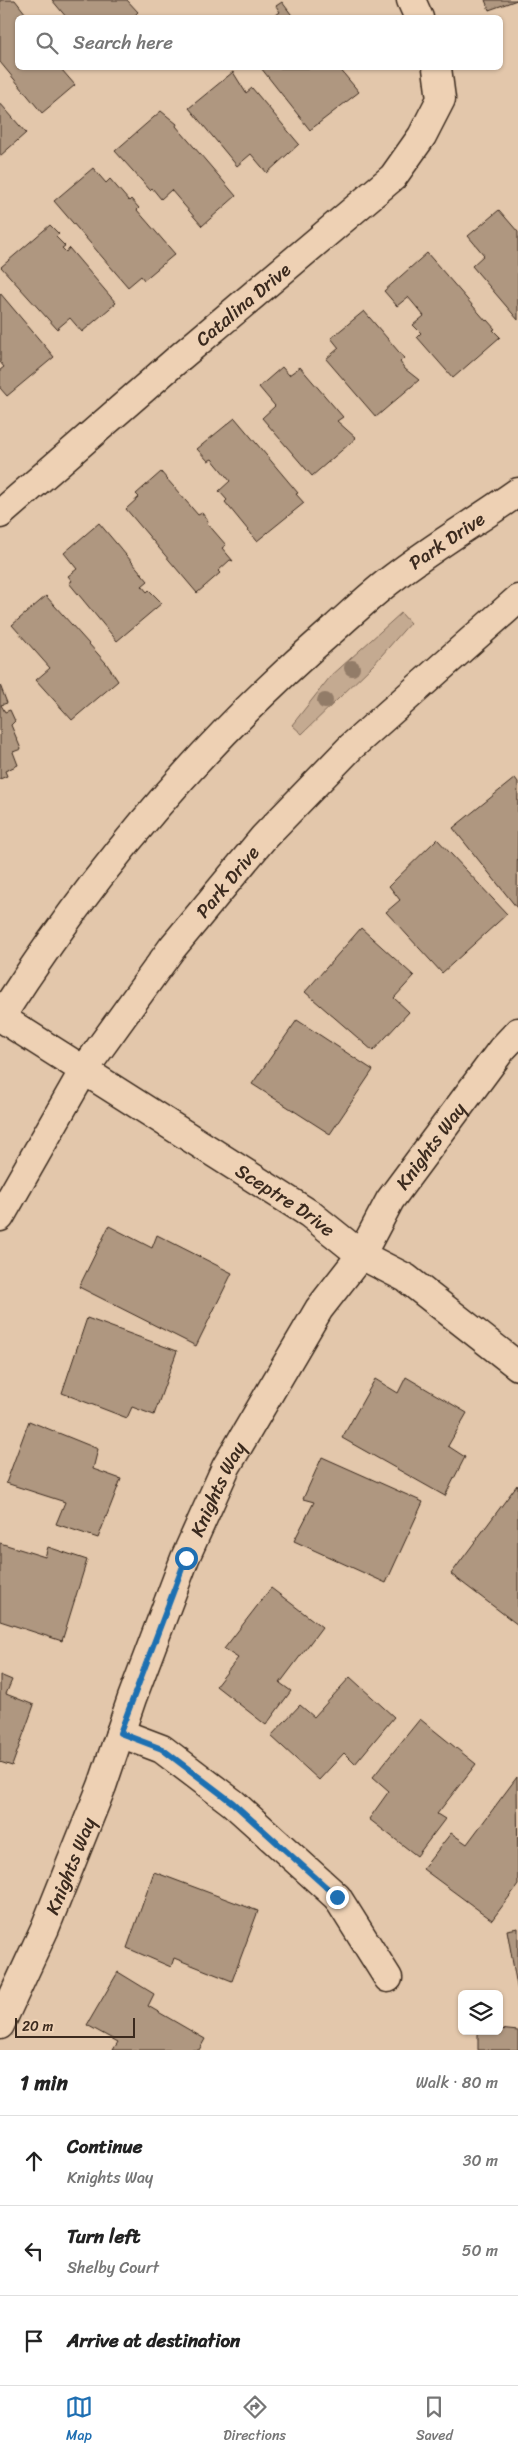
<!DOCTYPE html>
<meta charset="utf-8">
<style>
:root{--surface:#fff;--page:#f2f2f2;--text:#222;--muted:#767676;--line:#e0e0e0;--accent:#1f6fb2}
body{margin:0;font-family:Sriracha,sans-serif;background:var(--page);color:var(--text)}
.controls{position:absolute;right:15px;bottom:15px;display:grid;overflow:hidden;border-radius:8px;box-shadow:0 1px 4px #0004}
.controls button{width:45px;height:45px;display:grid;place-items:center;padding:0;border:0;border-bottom:1px solid var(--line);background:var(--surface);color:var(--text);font:25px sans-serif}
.scale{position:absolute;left:15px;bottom:12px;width:120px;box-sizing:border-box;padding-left:5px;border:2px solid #3b2a1e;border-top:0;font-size:14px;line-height:18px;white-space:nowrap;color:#3b2a1e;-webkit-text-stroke:4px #eed1b4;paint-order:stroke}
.stop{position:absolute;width:15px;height:15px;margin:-11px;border:4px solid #1f6fb2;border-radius:50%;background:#fff}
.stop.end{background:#1f6fb2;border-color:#fff;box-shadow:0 1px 5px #0008}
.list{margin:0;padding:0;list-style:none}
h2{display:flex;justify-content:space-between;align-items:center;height:65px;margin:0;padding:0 20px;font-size:21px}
h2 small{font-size:16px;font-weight:400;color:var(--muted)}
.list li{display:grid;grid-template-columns:32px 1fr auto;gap:15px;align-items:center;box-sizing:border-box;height:90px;padding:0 20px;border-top:1px solid var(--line)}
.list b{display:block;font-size:19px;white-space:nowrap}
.list p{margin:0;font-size:16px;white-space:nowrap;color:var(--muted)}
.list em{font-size:16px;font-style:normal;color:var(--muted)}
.icon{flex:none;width:28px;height:28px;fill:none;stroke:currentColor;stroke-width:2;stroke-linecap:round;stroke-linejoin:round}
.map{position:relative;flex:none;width:518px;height:2050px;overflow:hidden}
.search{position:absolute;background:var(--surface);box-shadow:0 1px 4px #0004;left:15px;right:15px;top:15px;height:55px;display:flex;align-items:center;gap:12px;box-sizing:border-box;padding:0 18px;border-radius:8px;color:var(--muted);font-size:19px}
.sheet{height:335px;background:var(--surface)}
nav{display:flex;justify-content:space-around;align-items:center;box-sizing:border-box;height:70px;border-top:1px solid var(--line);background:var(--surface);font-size:14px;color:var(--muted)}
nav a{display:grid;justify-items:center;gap:2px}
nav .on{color:var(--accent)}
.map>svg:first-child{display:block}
.green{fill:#c4aa91;stroke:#806a58}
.building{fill:#af9780;stroke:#3b2a1e}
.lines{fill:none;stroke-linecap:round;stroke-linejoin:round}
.minor-casing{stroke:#3b2a1e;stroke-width:31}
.minor{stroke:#eed1b4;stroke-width:28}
.tree{fill:#927b67}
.route{stroke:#1f6fb2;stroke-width:6}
.labels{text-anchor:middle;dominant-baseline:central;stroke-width:4;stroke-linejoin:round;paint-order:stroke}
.street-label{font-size:19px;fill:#3b2a1e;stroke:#eed1b4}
</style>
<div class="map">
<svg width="518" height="2050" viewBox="0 0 518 2050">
<rect width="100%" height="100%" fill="#e3c7ab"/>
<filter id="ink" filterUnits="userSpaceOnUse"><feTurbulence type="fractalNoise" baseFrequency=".02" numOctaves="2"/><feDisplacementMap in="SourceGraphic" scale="10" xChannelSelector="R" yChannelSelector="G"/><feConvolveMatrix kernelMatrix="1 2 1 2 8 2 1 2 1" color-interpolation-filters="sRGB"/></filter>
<g filter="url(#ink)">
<!-- green -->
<polygon class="green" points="401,613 410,623 374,664 302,734 292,725 330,677"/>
<!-- building -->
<g class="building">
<polygon points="0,0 15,0 29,18 18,18 18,68 65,68 62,70 75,85 42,113 0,62"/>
<polygon points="52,0 127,0 138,12 132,18 67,18"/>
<polygon points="485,0 517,0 489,10"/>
<polygon points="282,2 294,18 272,18 280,12 276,6"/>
<polygon points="261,68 339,68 359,92 310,130"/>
<polygon points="233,72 246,93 252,88 299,144 267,173 251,154 237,166 189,108"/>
<polygon points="0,103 26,133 0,156"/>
<polygon points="161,111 177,124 176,126 236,196 202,226 171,190 161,199 152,188 150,190 115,151"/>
<polygon points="93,168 106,183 110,179 129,201 131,199 139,208 137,210 175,254 144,280 141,276 128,287 54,201"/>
<polygon points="499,210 518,232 518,320 472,266 484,255 468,236"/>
<polygon points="50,225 59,234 56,237 65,246 62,248 66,252 69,248 116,303 82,332 70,318 57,329 1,267"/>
<polygon points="427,253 486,321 487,320 495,329 493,330 500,337 453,378 417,337 421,333 413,325 424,316 408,297 397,306 384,291"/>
<polygon points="0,293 54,357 7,396 0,388 0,370 4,367 0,362"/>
<polygon points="364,311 404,358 400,362 405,369 419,380 376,417 326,359 339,348 331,338"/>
<polygon points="282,367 289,375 300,367 343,417 337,421 356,438 312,476 262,418 275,406 259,387"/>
<polygon points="235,418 298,493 296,494 304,503 257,541 225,502 227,500 219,491 230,481 212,459 208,461 197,449"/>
<polygon points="161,472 198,515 202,513 208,521 207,523 226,545 222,548 233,561 230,560 218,571 220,573 197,593 126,509 139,497 136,494"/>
<polygon points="99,523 148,581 142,586 147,592 149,590 162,603 117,641 69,583 72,581 68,576 77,569 64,553"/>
<polygon points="46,596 106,663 118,681 72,720 36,680 50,668 12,625"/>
<polygon points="0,685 7,703 1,705 5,712 10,710 15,721 11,725 21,749 13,752 18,765 5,771 7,776 0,779"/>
<polygon points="515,778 518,782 517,908 453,828"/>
<polygon points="437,839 507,914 442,973 386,912 400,900 389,886"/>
<polygon points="361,928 414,976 394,998 409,1012 373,1051 305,992"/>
<polygon points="297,1020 373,1070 330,1134 252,1084"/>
<polygon points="109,1226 152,1248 157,1235 232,1273 196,1346 79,1287"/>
<polygon points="87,1318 177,1351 154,1415 132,1407 127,1418 62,1393"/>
<polygon points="406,1377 467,1413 448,1446 465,1457 445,1496 342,1438 375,1379 398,1393"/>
<polygon points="29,1421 98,1449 93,1469 121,1479 98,1538 56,1524 65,1502 6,1483"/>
<polygon points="322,1457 423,1502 386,1583 294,1541 314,1502 303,1499"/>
<polygon points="517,1485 518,1486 518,1625 451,1574"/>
<polygon points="0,1543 45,1557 48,1547 87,1560 62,1641 0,1621"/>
<polygon points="271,1588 322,1627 280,1683 291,1691 266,1725 216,1686 238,1658 224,1649"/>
<polygon points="0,1675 12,1680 6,1694 34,1705 12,1766 0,1762"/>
<polygon points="350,1677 394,1717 355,1764 344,1753 319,1780 271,1736 300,1705 314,1717"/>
<polygon points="420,1719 476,1764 437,1814 445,1819 417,1856 369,1819 389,1791 373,1777"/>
<polygon points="517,1777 518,1885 492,1920 423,1869 451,1833 467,1844"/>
<polygon points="154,1872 258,1911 232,1981 174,1958 171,1967 127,1948"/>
<polygon points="518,1928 518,1992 507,1930"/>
<polygon points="118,1972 154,1994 148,2006 205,2039 199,2050 113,2050 118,2042 87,2025"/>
<polygon points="499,2029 518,2031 518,2050 478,2050 478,2031 499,2031"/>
</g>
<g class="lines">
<defs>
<g id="minor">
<polyline points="411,0 419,18"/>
<path id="s1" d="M0 514 179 358 393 177 422 136 441 99 437 68"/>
<path id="s2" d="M0 1017 310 1214 361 1255 406 1278 518 1366"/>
<path id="s3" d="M0 1018C94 870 204 741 336 627 355 610 373 593 393 578 433 547 477 521 518 492"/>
<path id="s4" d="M0 1217 84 1070 172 948 264 837 351 747 518 599"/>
<polyline points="120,1733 162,1749 233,1803 337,1897 388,1978"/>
<path id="s5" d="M0 2025 45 1928 102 1786 132 1698 185 1558 226 1467 319 1309 361 1255 390 1200 502 1049 518 1032"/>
</g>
</defs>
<!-- minor casing -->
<use href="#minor" class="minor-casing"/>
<!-- minor -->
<use href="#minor" class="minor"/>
</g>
<!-- trees -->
<g class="tree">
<circle cx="352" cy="668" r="8"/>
<circle cx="325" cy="701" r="8"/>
</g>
</g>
<g class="lines" filter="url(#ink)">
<!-- route -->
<polyline class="route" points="186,1558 120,1733 162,1749 233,1803 337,1897"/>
</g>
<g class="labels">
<!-- street labels -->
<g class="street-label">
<text stroke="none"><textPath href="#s1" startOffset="321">Catalina Drive</textPath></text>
<text stroke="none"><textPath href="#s3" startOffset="658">Park Drive</textPath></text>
<text stroke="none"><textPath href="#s4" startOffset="406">Park Drive</textPath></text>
<text stroke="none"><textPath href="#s5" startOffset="984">Knights Way</textPath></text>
<text stroke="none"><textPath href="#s2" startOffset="339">Sceptre Drive</textPath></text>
<text stroke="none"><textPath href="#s5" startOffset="579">Knights Way</textPath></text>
<text stroke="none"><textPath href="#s5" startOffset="174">Knights Way</textPath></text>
</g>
</g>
</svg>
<div class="controls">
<button><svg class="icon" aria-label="layers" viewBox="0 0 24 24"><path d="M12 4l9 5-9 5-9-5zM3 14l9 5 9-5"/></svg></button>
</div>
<div class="scale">20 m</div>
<div class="stop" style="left:186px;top:1558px"></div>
<div class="stop end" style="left:337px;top:1897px"></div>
<div class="search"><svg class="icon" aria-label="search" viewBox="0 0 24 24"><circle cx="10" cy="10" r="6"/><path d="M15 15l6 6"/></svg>Search here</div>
</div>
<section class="sheet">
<h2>1 min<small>Walk · 80 m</small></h2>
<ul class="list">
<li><svg class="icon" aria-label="ahead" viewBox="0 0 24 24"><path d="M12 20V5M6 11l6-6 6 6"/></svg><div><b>Continue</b><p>Knights Way</p></div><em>30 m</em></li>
<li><svg class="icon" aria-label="left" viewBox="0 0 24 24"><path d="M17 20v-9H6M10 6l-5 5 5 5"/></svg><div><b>Turn left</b><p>Shelby Court</p></div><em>50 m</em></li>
<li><svg class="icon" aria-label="arrive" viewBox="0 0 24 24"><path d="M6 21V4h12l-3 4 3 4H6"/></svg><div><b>Arrive at destination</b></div></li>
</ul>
</section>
<nav>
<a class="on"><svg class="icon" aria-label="map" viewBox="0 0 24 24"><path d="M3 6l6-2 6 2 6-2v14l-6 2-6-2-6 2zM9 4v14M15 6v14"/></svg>Map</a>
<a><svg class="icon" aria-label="directions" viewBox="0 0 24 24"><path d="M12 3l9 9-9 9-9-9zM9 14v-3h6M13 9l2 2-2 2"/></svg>Directions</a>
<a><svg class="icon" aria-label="saved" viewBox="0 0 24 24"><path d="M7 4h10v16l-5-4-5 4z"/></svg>Saved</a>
</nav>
